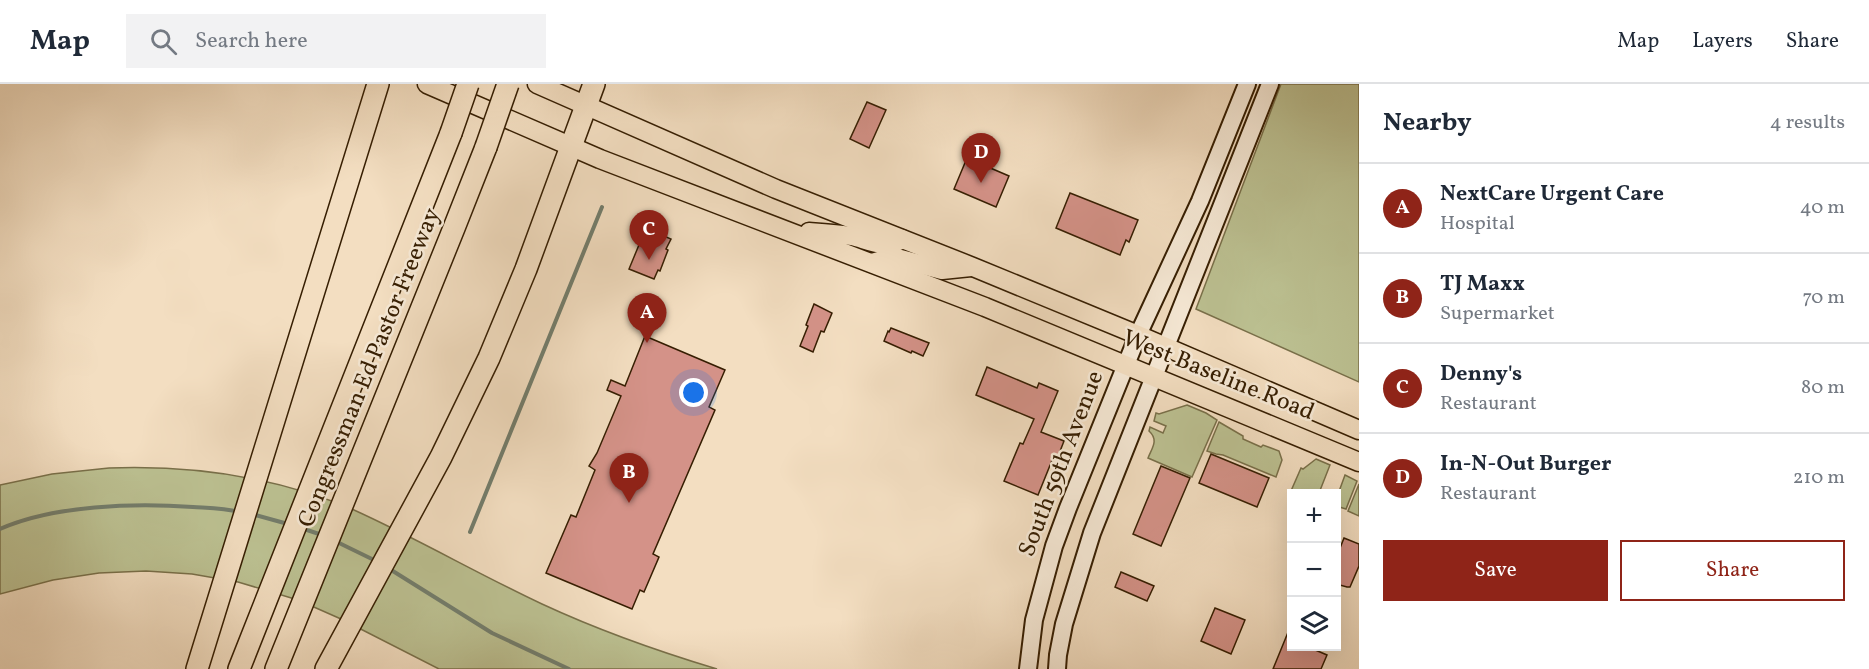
<!DOCTYPE html>
<meta charset="utf-8">
<style>
:root{--surface:#fff;--page:#f2f2f3;--text:#1f2937;--muted:#747a83;--line:#e0e1e3;--accent:#8f2418}
body{margin:0;font-family:Vollkorn,serif;background:var(--page);color:var(--text)}
.controls{position:absolute;right:18px;bottom:18px;display:grid;overflow:hidden;border-radius:0px;box-shadow:0 6px 24px #0002}
.controls button{width:54px;height:54px;display:grid;place-items:center;padding:0;border:0;border-bottom:2px solid var(--line);background:var(--surface);color:var(--text);font:30px sans-serif}
.you{position:absolute;left:694px;top:309px;width:21px;height:21px;margin:-15px;border:4px solid #fff;border-radius:50%;background:#1a73e8;box-shadow:0 0 0 9px #1a73e833}
.badge{display:grid;place-items:center;width:39px;height:39px;border-radius:50%;background:var(--accent);color:#fff;font-size:20px;font-weight:700}
.pin{position:absolute;translate:-50% -50px;filter:drop-shadow(0 2px 3px #0008)}
.pin::after{content:'';position:absolute;top:32px;width:21px;height:18px;background:inherit;clip-path:polygon(0 0,100% 0,50% 100%)}
.list{margin:0;padding:0;list-style:none}
h2{display:flex;justify-content:space-between;align-items:center;height:78px;margin:0;padding:0 24px;font-size:26px}
h2 small{font-size:20px;font-weight:400;color:var(--muted)}
.list li{display:grid;grid-template-columns:39px 1fr auto;gap:18px;align-items:center;box-sizing:border-box;height:90px;padding:0 24px;border-top:2px solid var(--line)}
.list b{display:block;font-size:22px;white-space:nowrap}
.list p{margin:0;font-size:20px;white-space:nowrap;color:var(--muted)}
.list em{font-size:20px;font-style:normal;color:var(--muted)}
.actions{display:flex;gap:12px;padding:18px 24px}
.actions a{flex:1;padding:14px 0;border:2px solid var(--accent);border-radius:0px;text-align:center;font-size:21px;color:var(--accent)}
.actions .main{background:var(--accent);color:#fff}
.icon{flex:none;width:33px;height:33px;fill:none;stroke:currentColor;stroke-width:2;stroke-linecap:round;stroke-linejoin:round}
.map{position:relative;flex:none;width:1359px;height:585px;overflow:hidden}
header{display:flex;align-items:center;gap:36px;box-sizing:border-box;height:84px;padding:0 30px;background:var(--surface);border-bottom:2px solid var(--line)}
header strong{font-size:28px}
nav{display:flex;gap:33px;margin-inline-start:auto;font-size:21px}
.search{width:420px;height:54px;background:var(--page);display:flex;align-items:center;gap:15px;box-sizing:border-box;padding:0 21px;border-radius:0px;color:var(--muted);font-size:22px}
main{display:flex}
aside{flex:1;background:var(--surface)}
.map>svg:first-child{display:block}
.green{fill:#bcc192;stroke:#79704a;stroke-width:1.5}
.lines{fill:none;stroke-linecap:round;stroke-linejoin:round}
.stream{stroke:#737d6c;stroke-width:4}
.building{fill:#d49288;stroke:#361e02;stroke-width:1.5}
.secondary-casing{stroke:#361e02;stroke-width:20}
.primary-casing{stroke:#361e02;stroke-width:21}
.motorway-casing{stroke:#361e02;stroke-width:24}
.secondary{stroke:#f7ead7;stroke-width:16}
.primary{stroke:#f3dec1;stroke-width:18}
.motorway{stroke:#f3dec1;stroke-width:21}
.motorway-bridge-casing{stroke:#361e02;stroke-width:24;stroke-linecap:butt}
.motorway-bridge{stroke:#f3dec1;stroke-width:21}
.labels{text-anchor:middle;dominant-baseline:central;stroke-width:5;stroke-linejoin:round;paint-order:stroke}
.street-label{font-size:24px;fill:#361e02;stroke:#f7ead7}
</style>
<header>
<strong>Map</strong>
<div class="search"><svg class="icon" aria-label="search" viewBox="0 0 24 24"><circle cx="10" cy="10" r="6"/><path d="M15 15l6 6"/></svg>Search here</div>
<nav><a>Map</a><a>Layers</a><a>Share</a></nav>
</header>
<main>
<div class="map">
<svg width="1359" height="585" viewBox="0 0 1359 585">
<rect width="100%" height="100%" fill="#f3dec1"/>
<filter id="stains"><feTurbulence type="fractalNoise" baseFrequency=".00333" numOctaves="4"/><feColorMatrix values="0 0 0 0 .2 0 0 0 0 .09 0 0 0 0 .02 0 0 0 .5 -.17"/></filter>
<radialGradient id="worn" r=".72"><stop offset=".6" stop-color="#630" stop-opacity="0"/><stop offset="1" stop-color="#630" stop-opacity=".3"/></radialGradient>
<!-- green -->
<g class="green">
<polygon points="1281,0 1359,0 1359,298 1196,225"/>
<path d="M1187 321 1206 329 1217 336 1192 393 1148 374C1152 364 1159 356 1149 347L1150 343 1163 349 1166 342 1154 337 1156 329 1159 330Z"/>
<polygon points="1219,338 1243,352 1243,355 1261,363 1263,361 1279,367 1282,376 1276,393 1223,371 1216,370 1207,367"/>
<polygon points="1316,375 1330,381 1319,409 1308,409 1302,407 1300,409 1291,410 1291,407 1301,384 1303,385"/>
<path d="M109 384C192 381 277 393 354 426 418 455 478 490 542 520 598 546 657 567 717 585H439L341 535 298 516 238 498 192 490 146 487 99 489 53 496 0 510V401L52 390Z"/>
<polygon points="1345,391 1357,397 1346,425 1336,422 1337,413"/>
<polygon points="1359,400 1359,432 1348,427"/>
</g>
<g class="lines">
<!-- stream -->
<g class="stream">
<polyline points="252,430 288,440"/>
<polyline points="301,444 322,451"/>
<path d="M0 445C54 421 134 419 193 423 208 424 224 424 239 428"/>
<polyline points="470,448 602,123"/>
<polyline points="335,457 376,477"/>
<polyline points="388,484 492,549 569,585"/>
</g>
</g>
<!-- building -->
<g class="building">
<polygon points="867,18 886,26 869,64 850,55"/>
<polygon points="967,74 1009,92 996,123 954,105"/>
<polygon points="1070,109 1138,136 1129,158 1126,156 1120,171 1056,144"/>
<polygon points="646,144 671,155 666,165 668,166 660,187 658,186 654,195 629,185"/>
<polygon points="814,220 832,229 824,248 821,247 813,268 800,262 808,242 806,241"/>
<polygon points="891,244 929,259 923,272 912,267 911,269 884,257 888,247 889,248"/>
<polygon points="645,252 725,286 709,323 715,326 653,470 659,473 644,508 640,506 632,525 546,489 571,431 576,433 595,386 589,382 597,369 621,312 607,306 611,296 625,302"/>
<polygon points="987,283 1037,304 1039,299 1058,307 1041,348 1064,357 1057,375 1053,374 1038,411 1004,397 1020,359 1023,360 1034,335 976,311"/>
<polygon points="1211,370 1269,394 1257,423 1199,399"/>
<polygon points="1161,382 1190,394 1161,462 1133,450"/>
<polygon points="1344,454 1359,460 1359,482 1350,503 1347,503 1336,500 1336,463 1340,464"/>
<polygon points="1121,488 1154,502 1147,517 1115,503"/>
<polygon points="1215,524 1245,536 1231,570 1201,557"/>
<polygon points="1291,541 1292,562 1306,562 1327,571 1321,585 1273,585"/>
</g>
<g class="lines">
<defs>
<g id="secondary">
<polyline points="1028,585 1034,536 1054,462 1068,424 1138,251 1200,117 1247,0"/>
<polyline points="1057,585 1058,571 1064,540 1092,449 1270,0"/>
</g>
<g id="primary">
<polyline points="427,0 600,75 985,223 1359,378"/>
<polyline points="537,0 776,105 973,183 1138,251 1359,346"/>
<path d="M809 148C823 149 838 150 852 152 869 156 886 166 902 155"/>
<polyline points="872,179 893,173 942,186 971,183"/>
</g>
<g id="motorway">
<polyline points="197,585 378,0"/>
<polyline points="239,585 451,49"/>
<polyline points="276,585 454,144 486,63"/>
<polyline points="326,585 441,373 489,274 526,185 594,0"/>
</g>
</defs>
<!-- secondary casing -->
<use href="#secondary" class="secondary-casing"/>
<!-- primary casing -->
<use href="#primary" class="primary-casing"/>
<!-- motorway casing -->
<use href="#motorway" class="motorway-casing"/>
<!-- secondary -->
<use href="#secondary" class="secondary"/>
<!-- primary -->
<use href="#primary" class="primary"/>
<!-- motorway -->
<use href="#motorway" class="motorway"/>
<defs>
<g id="motorway-bridge">
<polyline points="451,49 468,0"/>
<polyline points="486,63 508,0"/>
</g>
</defs>
<!-- motorway-bridge casing -->
<use href="#motorway-bridge" class="motorway-bridge-casing"/>
<!-- motorway-bridge -->
<use href="#motorway-bridge" class="motorway-bridge"/>
</g>
<g class="labels">
<!-- street labels -->
<g class="street-label">
<text transform="translate(370 284) rotate(-68)">Congressman Ed Pastor Freeway</text>
<text transform="translate(1218 292) rotate(22)">West Baseline Road</text>
<text transform="translate(1062 380) rotate(-69)">South 59th Avenue</text>
</g>
</g>
<rect width="100%" height="100%" filter="url(#stains)"/>
<rect width="100%" height="100%" fill="url(#worn)"/>
</svg>
<div class="controls">
<button>+</button>
<button>−</button>
<button><svg class="icon" aria-label="layers" viewBox="0 0 24 24"><path d="M12 4l9 5-9 5-9-5zM3 14l9 5 9-5"/></svg></button>
</div>
<div class="you"></div>
<div class="pin badge" style="left:647px;top:259px">A</div>
<div class="pin badge" style="left:629px;top:419px">B</div>
<div class="pin badge" style="left:649px;top:176px">C</div>
<div class="pin badge" style="left:981px;top:99px">D</div>
</div>
<aside>
<h2>Nearby<small>4 results</small></h2>
<ul class="list">
<li><span class="badge">A</span><div><b>NextCare Urgent Care</b><p>Hospital</p></div><em>40 m</em></li>
<li><span class="badge">B</span><div><b>TJ Maxx</b><p>Supermarket</p></div><em>70 m</em></li>
<li><span class="badge">C</span><div><b>Denny's</b><p>Restaurant</p></div><em>80 m</em></li>
<li><span class="badge">D</span><div><b>In-N-Out Burger</b><p>Restaurant</p></div><em>210 m</em></li>
</ul>
<div class="actions"><a class="main">Save</a><a>Share</a></div>
</aside>
</main>
